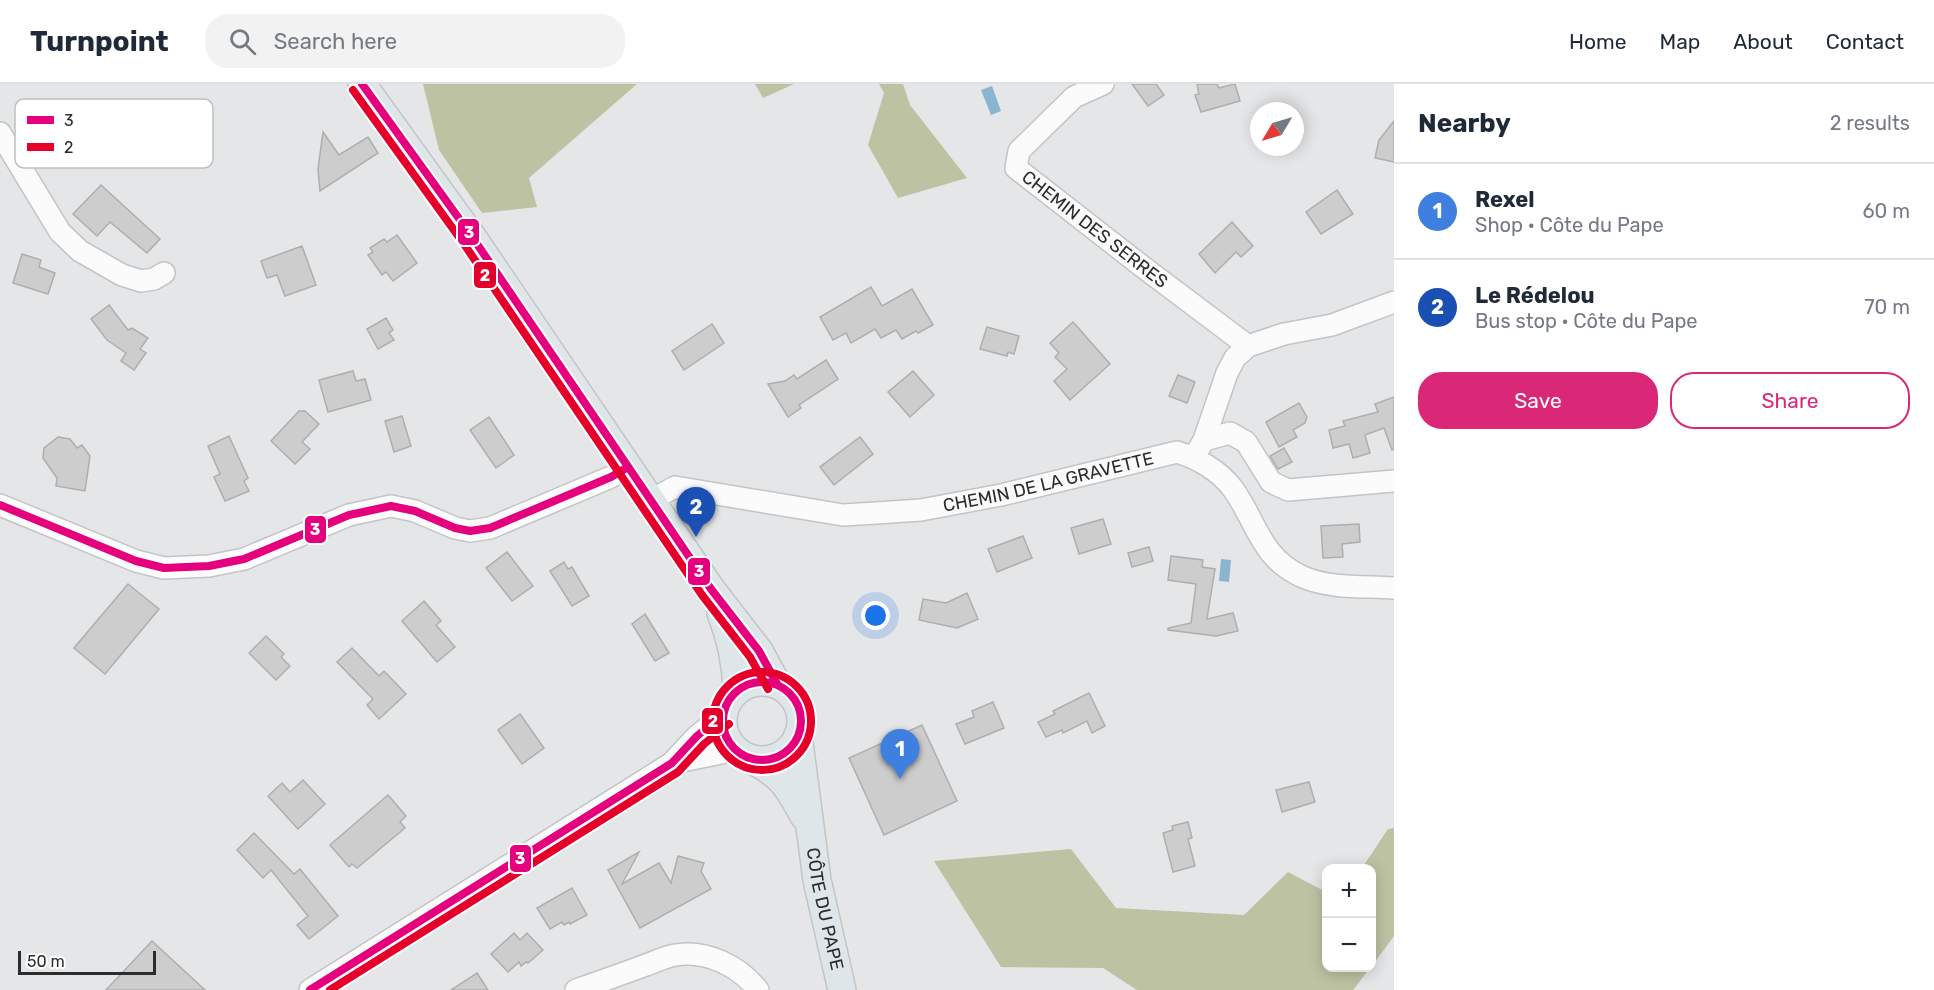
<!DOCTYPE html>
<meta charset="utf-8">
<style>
:root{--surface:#fff;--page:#f2f2f3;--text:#1f2937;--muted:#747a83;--line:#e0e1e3;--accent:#db2777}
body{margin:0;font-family:Rubik,sans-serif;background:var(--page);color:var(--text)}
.controls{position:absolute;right:18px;bottom:18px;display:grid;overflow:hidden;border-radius:12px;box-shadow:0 3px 15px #0003}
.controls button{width:54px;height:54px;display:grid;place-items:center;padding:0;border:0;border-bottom:2px solid var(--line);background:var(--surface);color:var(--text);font:30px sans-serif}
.compass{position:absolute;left:1250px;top:18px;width:54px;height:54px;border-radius:50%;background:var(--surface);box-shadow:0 3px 15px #0003;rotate:232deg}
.scale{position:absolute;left:18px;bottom:15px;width:138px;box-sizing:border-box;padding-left:6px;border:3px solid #2b2c2d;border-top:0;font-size:16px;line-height:21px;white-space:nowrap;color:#2b2c2d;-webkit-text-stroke:4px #fff;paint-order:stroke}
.you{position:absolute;left:876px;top:532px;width:21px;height:21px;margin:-15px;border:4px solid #fff;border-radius:50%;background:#1a73e8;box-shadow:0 0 0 9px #1a73e833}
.badge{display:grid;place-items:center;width:39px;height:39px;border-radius:50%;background:var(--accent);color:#fff;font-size:20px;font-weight:700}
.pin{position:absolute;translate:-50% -50px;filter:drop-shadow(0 2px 3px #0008)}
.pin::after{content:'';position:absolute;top:32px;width:21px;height:18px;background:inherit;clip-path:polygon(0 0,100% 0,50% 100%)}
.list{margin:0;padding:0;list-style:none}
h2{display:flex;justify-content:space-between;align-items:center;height:78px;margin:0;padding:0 24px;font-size:26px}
h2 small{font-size:20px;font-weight:400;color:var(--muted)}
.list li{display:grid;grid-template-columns:39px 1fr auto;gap:18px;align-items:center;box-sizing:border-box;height:96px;padding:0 24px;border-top:2px solid var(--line)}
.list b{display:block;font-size:22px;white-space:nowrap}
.list p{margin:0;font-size:20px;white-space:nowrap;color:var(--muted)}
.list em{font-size:20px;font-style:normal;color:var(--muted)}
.actions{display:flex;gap:12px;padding:18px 24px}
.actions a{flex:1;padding:14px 0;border:2px solid var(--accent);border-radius:24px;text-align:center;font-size:21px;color:var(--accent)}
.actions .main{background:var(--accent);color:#fff}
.icon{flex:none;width:33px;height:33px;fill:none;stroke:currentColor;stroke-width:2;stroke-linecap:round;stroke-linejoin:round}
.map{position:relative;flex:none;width:1394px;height:906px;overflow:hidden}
header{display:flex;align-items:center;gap:36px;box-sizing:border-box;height:84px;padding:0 30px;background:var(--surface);border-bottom:2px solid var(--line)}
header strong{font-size:28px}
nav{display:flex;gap:33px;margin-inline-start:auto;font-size:21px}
.search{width:420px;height:54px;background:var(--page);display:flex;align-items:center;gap:15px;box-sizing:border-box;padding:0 21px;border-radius:24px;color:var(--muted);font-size:22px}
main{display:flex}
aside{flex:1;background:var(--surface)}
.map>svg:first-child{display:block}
.forest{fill:#bdc3a2}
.water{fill:#8bb4d0}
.building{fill:#cecdce;stroke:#aeaeae;stroke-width:1.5}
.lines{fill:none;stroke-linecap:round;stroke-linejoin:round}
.minor-casing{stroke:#c3c4c5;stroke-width:24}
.major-casing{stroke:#c3c4c4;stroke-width:30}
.minor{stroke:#fbfbfb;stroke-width:21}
.major{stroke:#dfe6e9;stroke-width:27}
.bus-1-casing{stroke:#fff;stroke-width:12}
.bus-2-casing{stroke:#fff;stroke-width:12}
.bus-1{stroke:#e5007d;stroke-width:8}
.bus-2{stroke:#e4002b;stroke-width:8}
.labels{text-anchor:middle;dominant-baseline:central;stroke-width:4.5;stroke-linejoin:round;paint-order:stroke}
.street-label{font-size:18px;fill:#2b2c2d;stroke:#fff}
.key{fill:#fff;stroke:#bfc0c0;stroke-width:1.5}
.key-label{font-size:16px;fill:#2b2c2d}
.line-badge{stroke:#fff;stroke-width:2}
.badge-label{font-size:16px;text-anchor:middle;font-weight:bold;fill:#fff}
</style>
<header>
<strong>Turnpoint</strong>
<div class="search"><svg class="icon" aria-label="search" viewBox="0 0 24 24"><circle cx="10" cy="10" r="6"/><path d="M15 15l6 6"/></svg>Search here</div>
<nav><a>Home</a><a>Map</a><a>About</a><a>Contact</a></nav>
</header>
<main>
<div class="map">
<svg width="1394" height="906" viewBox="0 0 1394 906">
<rect width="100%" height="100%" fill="#e5e6e7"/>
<!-- forest -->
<g class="forest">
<polygon points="423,0 637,0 529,94 537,123 482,129 439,66"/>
<polygon points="755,0 794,0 763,14"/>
<polygon points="879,0 903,0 910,21 967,94 898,114 868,61 884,9"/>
<polygon points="1394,744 1394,852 1372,882 1372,784 1362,784 1388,745"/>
<polygon points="1071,765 1116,824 1244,831 1288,788 1326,808 1326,884 1370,884 1353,906 1137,906 1103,884 1001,883 934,777"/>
</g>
<!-- water -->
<g class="water">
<polygon points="992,2 1001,27 991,31 981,6"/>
<polygon points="1221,475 1231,476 1229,498 1219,497"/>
</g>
<!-- building -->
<g class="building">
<polygon points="1132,0 1156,0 1164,11 1148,22"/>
<polygon points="1197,0 1217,0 1219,4 1235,0 1240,17 1201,28 1195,11 1199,10"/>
<polygon points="1394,37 1394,78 1375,74 1379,56"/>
<polygon points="323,48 339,71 368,53 378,69 320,107 318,85"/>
<polygon points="101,101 160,155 147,169 110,138 97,152 73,130"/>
<polygon points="1337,106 1353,130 1321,150 1306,128"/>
<polygon points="1232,138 1253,162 1241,173 1236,168 1215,189 1199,170"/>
<polygon points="397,151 417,179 393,197 386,188 382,191 368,171 373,168 370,164 384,155 387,158"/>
<polygon points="302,162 316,201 285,212 277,191 267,194 261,177"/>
<polygon points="22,170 41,176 39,183 55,189 48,210 13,199"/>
<polygon points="871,203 882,222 912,205 933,241 918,249 916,247 902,255 896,246 881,254 875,245 851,259 846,249 833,256 820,233"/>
<polygon points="109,221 128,246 132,244 148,254 140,265 146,269 134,286 121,277 126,269 107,256 91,235"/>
<polygon points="386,234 393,246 389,249 394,256 378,265 367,245"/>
<polygon points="1073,238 1110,280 1070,316 1054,297 1067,285 1055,273 1059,269 1050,259"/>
<polygon points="712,240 724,259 684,286 672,267"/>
<polygon points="987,243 1019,252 1014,270 1008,268 1007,272 980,265"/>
<polygon points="826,276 838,295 799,321 801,324 788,333 768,300 785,297 794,291 797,295"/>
<polygon points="353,287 356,297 365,295 371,316 328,328 319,296"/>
<polygon points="913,287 934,311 910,333 888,308"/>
<polygon points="1178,291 1195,298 1187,319 1169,312"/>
<polygon points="1394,313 1394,365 1392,366 1384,344 1365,351 1370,369 1353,374 1349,360 1333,364 1329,346 1345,342 1343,337 1378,328 1375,320"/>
<polygon points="1299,319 1307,333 1305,339 1293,346 1297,353 1279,363 1266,338"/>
<polygon points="299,327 305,327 319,340 302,358 310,365 295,380 271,357"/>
<polygon points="402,332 411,362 394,368 385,337"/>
<polygon points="489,333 514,371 496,384 470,346"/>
<polygon points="229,352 248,394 244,397 249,407 225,417 214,393 220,390 208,362"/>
<polygon points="58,353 70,355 77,364 82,361 90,372 85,407 56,402 57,394 43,374 44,364"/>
<polygon points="860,353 873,370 834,401 820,383"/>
<polygon points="1284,364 1292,378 1278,385 1270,372"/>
<polygon points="1103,435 1111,460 1079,470 1071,444"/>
<polygon points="1359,440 1360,458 1342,460 1343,473 1323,474 1321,442"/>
<polygon points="1023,452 1032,474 997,488 988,465"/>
<polygon points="1149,463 1153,477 1132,483 1128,469"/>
<polygon points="507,468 533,502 512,517 486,484"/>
<polygon points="1171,472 1203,476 1202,483 1215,485 1207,535 1233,529 1238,547 1216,552 1168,546 1168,544 1191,539 1196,500 1168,496"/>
<polygon points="564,478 568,485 572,483 589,512 572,522 550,487"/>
<polygon points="128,500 159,525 105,590 74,564"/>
<polygon points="967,509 978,535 957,544 919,536 923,515 946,519"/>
<polygon points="424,517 441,537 436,541 455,563 437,578 402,537"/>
<polygon points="645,530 669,569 655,577 632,540"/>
<polygon points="266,552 284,570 281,573 290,582 276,596 249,569"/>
<polygon points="352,564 379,592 384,587 406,610 379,635 367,621 373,615 337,578"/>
<polygon points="1089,609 1105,642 1092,649 1087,637 1063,649 1062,646 1046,653 1038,638 1055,630 1053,627"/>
<polygon points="993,618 1004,644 965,660 956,640 974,633 972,627"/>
<polygon points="520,630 544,664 522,680 498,646"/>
<polygon points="922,641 957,717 884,751 849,674"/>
<polygon points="303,696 325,720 298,745 268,712 282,699 290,708"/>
<polygon points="1309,698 1315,718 1282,728 1276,706"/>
<polygon points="388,711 406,732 400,738 405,744 357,784 352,780 349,783 330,761"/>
<polygon points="1188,738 1192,754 1188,755 1195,782 1173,788 1163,749 1173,746 1172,742"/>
<polygon points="254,749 294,790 300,785 338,832 309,855 297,841 308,832 271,786 263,794 237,766"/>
<polygon points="639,768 622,800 659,779 671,799 678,772 704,779 701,787 711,805 640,844 608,786"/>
<polygon points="572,804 587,831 570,840 569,838 564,841 562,838 550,845 537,824"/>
<polygon points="514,849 520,856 527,849 543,866 528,879 526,878 521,882 519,878 508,888 491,870"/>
<polygon points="152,857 205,906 106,906"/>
<polygon points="477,889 488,906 451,906"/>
</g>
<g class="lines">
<defs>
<g id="minor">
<path id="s1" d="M1103 0 1074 13 1019 67 1016 84 1143 183 1248 262"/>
<polyline points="0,49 60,148 80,167 122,191 141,197 154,195 164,189"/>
<polyline points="1204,356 1230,349 1246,358 1271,398 1288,406 1394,397"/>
<polyline points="1194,373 1204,356 1227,289 1235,274 1248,262 1284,250 1332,241 1394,218"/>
<path id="s2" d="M651 416 675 403 843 431 876 429 921 426 1001 411 1177 368C1197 374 1220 387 1233 405 1257 438 1260 474 1303 493 1331 505 1365 502 1394 504"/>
<polyline points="0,421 136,477 164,484 209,482 244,475 349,431 391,422 415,427 455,444 470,447 490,444 611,393 628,383"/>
<polyline points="672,679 736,666"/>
<polyline points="310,906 672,679 697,652 722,632"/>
<path d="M576 906C599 898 622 890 646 881 655 878 666 872 676 871 707 866 739 882 758 906"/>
</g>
<g id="major">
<polyline points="362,0 473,154 711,505 759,567 777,600"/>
<path d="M721 529C731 554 736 578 737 606"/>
<circle cx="762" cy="637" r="39"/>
<path id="s3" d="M798 651 817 796 842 906"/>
<path d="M749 674C782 692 786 699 804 732"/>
</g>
</defs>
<!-- minor casing -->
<use href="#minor" class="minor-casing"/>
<!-- major casing -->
<use href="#major" class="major-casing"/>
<!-- minor -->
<use href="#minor" class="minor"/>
<!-- major -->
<use href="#major" class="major"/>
<defs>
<g id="bus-1">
<polyline points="362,0 473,154 711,505 759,567 777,600"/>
<polyline points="0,421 136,477 164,484 209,482 244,475 349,431 391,422 415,427 455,444 470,447 490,444 611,393 628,383"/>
<circle cx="762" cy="637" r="39"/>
<polyline points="310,906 672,679 697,652 722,632"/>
</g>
<g id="bus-2">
<polyline points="353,6 464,160 702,511 750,573 768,605"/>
<circle cx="762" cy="637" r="49"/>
<polyline points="330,906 678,688 704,660 729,640"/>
</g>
</defs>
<!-- bus-1 casing -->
<use href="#bus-1" class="bus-1-casing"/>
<!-- bus-2 casing -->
<use href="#bus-2" class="bus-2-casing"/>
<!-- bus-1 -->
<use href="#bus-1" class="bus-1"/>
<!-- bus-2 -->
<use href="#bus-2" class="bus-2"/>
</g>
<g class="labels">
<!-- street labels -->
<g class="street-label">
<text stroke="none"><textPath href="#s1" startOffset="226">CHEMIN DES SERRES</textPath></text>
<text stroke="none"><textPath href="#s2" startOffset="406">CHEMIN DE LA GRAVETTE</textPath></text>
<text stroke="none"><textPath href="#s3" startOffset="176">CÔTE DU PAPE</textPath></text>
</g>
</g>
<!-- legend -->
<rect x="15" y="15" width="198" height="69" rx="9" class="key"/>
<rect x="27" y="32" width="27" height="8" fill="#e5007d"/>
<rect x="27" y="59" width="27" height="8" fill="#e4002b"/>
<g class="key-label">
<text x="64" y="42">3</text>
<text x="64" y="69">2</text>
</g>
<g class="line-badge">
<rect x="457" y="134" width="23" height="28" rx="6" fill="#e5007d"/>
<rect x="473" y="177" width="24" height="28" rx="6" fill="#e4002b"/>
<rect x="304" y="431" width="23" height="29" rx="6" fill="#e5007d"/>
<rect x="687" y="473" width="24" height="29" rx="6" fill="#e5007d"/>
<rect x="701" y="623" width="23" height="28" rx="6" fill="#e4002b"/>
<rect x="509" y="760" width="23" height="29" rx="6" fill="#e5007d"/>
</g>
<g class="badge-label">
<text x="469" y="154">3</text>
<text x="485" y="197">2</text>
<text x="315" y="451">3</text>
<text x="699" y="493">3</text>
<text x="713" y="643">2</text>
<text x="520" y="780">3</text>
</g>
</svg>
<div class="controls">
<button>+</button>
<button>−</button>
</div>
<svg class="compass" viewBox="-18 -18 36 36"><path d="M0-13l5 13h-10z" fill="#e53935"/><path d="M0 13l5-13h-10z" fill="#747a83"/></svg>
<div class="scale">50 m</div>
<div class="you"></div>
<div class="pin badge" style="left:900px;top:695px;background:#3f7fe0">1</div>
<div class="pin badge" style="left:696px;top:453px;background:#1a4fb4">2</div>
</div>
<aside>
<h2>Nearby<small>2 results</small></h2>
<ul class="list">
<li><span class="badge" style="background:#3f7fe0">1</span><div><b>Rexel</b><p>Shop · Côte du Pape</p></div><em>60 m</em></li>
<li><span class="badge" style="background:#1a4fb4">2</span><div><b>Le Rédelou</b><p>Bus stop · Côte du Pape</p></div><em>70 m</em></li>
</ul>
<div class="actions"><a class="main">Save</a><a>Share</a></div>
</aside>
</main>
